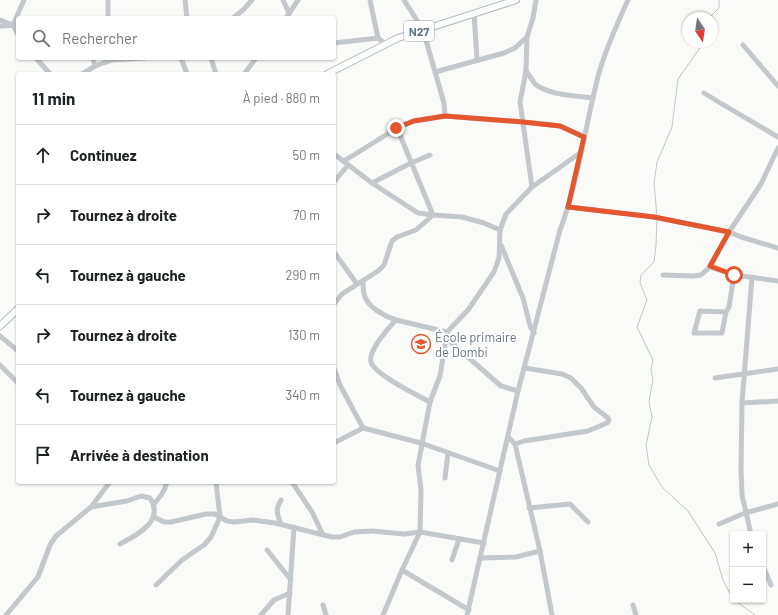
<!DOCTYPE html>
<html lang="fr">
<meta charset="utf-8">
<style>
:root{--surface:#fff;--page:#f6f6f6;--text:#202124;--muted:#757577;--line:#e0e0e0}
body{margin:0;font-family:Barlow,sans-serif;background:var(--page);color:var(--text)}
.controls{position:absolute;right:12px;bottom:12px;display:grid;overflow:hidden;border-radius:4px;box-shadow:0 1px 3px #0004}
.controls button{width:36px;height:36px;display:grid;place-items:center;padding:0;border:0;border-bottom:1px solid var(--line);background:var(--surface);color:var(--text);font:20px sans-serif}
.compass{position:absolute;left:682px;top:12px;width:36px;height:36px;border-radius:50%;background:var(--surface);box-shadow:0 1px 3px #0004;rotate:167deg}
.stop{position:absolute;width:12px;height:12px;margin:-9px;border:3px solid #e4572e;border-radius:50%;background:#fff}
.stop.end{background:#e4572e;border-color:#fff;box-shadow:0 1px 4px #0008}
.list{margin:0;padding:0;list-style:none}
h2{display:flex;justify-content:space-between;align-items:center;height:52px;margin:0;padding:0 16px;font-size:17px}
h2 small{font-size:13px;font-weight:400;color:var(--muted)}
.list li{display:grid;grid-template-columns:26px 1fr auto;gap:12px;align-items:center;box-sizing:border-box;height:60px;padding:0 16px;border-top:1px solid var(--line)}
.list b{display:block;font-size:15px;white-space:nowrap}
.list em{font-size:13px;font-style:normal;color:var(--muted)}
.icon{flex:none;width:22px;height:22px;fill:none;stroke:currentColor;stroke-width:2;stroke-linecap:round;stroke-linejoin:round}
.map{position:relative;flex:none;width:778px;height:615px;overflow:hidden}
.search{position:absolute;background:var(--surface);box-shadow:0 1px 3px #0004;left:16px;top:16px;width:320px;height:44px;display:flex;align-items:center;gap:10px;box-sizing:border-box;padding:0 14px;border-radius:4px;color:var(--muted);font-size:15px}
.panel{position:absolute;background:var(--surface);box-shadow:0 1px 3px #0004;left:16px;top:72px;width:320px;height:412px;border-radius:4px}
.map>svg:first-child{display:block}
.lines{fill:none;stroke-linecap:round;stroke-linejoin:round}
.stream{stroke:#bbc7cb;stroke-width:1}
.major-casing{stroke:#b5babe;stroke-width:8}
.minor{stroke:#c3c8cc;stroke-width:5}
.major{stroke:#fff;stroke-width:6}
.route{stroke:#e4572e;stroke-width:5}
.labels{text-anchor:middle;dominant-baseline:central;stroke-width:4;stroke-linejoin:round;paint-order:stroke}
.shield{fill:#fff;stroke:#939fa8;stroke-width:1}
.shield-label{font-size:12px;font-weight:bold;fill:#657683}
.poi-label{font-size:13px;fill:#657683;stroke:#fff;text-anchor:start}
</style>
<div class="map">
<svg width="778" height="615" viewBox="0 0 778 615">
<rect width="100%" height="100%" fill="#fafaf8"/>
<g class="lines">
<!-- stream -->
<g class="stream">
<polyline points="709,18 719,8 719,0"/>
<polyline points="712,30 712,31"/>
<polyline points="657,216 654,183 657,162 672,127 678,79 704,42"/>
<polyline points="657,219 656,246 654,262 641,275 640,283 647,300 637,327 653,360 651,370 653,379 649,402 652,417 646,445 649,465 662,487 688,511 715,553 723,580 733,599"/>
<polyline points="734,600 755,615"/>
</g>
<defs>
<g id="major">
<polyline points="327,74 398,38 516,0"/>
<polyline points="0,326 18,309"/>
</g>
</defs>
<!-- major casing -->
<use href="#major" class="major-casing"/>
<!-- minor -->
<g class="minor">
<polyline points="185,0 187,18"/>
<polyline points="283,0 289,13"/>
<polyline points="370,0 378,38"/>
<polyline points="404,0 423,30 444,103 445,116"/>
<polyline points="474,13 477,60"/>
<polyline points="108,18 108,0"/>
<polyline points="233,18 243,10 252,0"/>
<polyline points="286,18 298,0"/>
<polyline points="0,20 13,25 18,35"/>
<polyline points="13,25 24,0"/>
<polyline points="0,26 18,25"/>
<polyline points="334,43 378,38 385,44"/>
<polyline points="743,45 778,86"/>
<polyline points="36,58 50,74"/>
<polyline points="93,58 95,66"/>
<polyline points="181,58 187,74"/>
<polyline points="211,58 216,74"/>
<path d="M526 71C529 75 532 80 535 84 548 95 577 96 593 98"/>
<polyline points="435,72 504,53 515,48 527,37"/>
<polyline points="82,74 95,66 112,60 145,58"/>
<polyline points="244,74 256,58"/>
<path d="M704 93C728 108 753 122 778 137"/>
<polyline points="334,154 372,183 418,213 433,215 462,217 484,223 500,230"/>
<polyline points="344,161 397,128 413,121 445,116 523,122 560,126 584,137"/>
<polyline points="334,182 348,165"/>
<polyline points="372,183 411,163 430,155"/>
<polyline points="532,187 520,102 526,71 527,37 533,18 536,0"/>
<polyline points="569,207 654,217 729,232 741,237 778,248"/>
<polyline points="501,245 523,298 530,326 534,333"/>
<polyline points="334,252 357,284"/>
<polyline points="710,267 734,275 778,281"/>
<polyline points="663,275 693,276 701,275 710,267 729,232 761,184 778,148"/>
<path d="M363 281C363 286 363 292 365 297 370 309 385 316 396 320"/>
<polyline points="334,304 342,294 378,271 384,265 392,241 397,237 416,230 433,215 397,128"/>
<polyline points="726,312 722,333 694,333 700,311 726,312 729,307 734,275"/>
<polyline points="0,336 18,351"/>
<polyline points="446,338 501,386 518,391"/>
<polyline points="0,365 18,383"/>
<polyline points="334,368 340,385 363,428"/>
<polyline points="715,378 778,369"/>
<path d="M430 402C417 395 374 374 371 362 368 351 389 327 396 320L447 332"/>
<polyline points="742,403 778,401"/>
<polyline points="508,437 515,444 540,551 552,615"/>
<polyline points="334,443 363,428 421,443 500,471"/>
<polyline points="515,444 524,441 588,431 607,423 609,420 608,418 594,407 581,388 571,378 562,374 525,368"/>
<polyline points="445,478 448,453"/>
<polyline points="292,482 312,512 323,535"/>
<path d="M281 500C275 510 277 513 281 524"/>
<path d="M154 504C160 497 165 491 167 482"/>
<path d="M91 507 127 501 141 496 150 498C165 521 137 535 120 544"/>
<polyline points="529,508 570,504 588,522"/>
<polyline points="154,517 164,522 171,522 206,514 215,514 227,521 234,522 253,520 275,523 332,537 340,537 354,532 372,531 404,534 420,532 484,543"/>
<polyline points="719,524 745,513 778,504"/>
<polyline points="751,534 742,495 741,468 742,403 752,277"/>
<polyline points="267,550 291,580"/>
<polyline points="480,558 516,557 540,551"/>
<polyline points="452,560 459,539"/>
<polyline points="763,566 771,585"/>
<polyline points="402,570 469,610"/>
<polyline points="156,585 182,560 204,545 211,537 220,517 216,482"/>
<polyline points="323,605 326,615"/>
<polyline points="633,605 636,615"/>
<polyline points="6,615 38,577 50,545 56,536 91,507 110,482"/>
<polyline points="261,615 274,600 290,593"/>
<polyline points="288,615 294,527"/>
<polyline points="383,615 402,570 420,532 421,490 418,465 430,402 440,376 447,332 468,310 494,272 499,258 500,230 506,214 532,187 580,153"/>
<path d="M467 615 518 391 560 230C579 180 585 125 599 73 606 48 617 24 628 0"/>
</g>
<!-- major -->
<use href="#major" class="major"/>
</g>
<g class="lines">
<!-- route -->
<polyline class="route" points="396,128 414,121 445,116 523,122 560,126 584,137 568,207 654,217 729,232 710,266 734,275"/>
</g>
<!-- icons -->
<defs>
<symbol id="school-ring" viewBox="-11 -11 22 22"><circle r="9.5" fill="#fff" stroke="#e4572e" stroke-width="1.5"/><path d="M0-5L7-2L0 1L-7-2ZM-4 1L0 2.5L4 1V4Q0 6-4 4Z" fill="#e4572e"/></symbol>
</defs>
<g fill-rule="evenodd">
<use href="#school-ring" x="410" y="333" width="22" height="22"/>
</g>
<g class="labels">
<!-- shield labels -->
<rect class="shield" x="404" y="21" width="30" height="20" rx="3"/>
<g class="shield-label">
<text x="419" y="31">N27</text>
</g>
<!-- poi labels -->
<g class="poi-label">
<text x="435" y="337">École primaire<tspan x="435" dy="15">de Dombi</tspan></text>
</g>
</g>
</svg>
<div class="controls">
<button>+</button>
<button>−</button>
</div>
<svg class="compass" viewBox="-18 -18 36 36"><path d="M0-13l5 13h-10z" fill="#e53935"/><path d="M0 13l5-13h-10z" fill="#757577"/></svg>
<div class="stop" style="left:734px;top:275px"></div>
<div class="stop end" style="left:396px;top:128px"></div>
<div class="search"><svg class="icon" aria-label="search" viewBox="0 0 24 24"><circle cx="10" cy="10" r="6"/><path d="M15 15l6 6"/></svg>Rechercher</div>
<section class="panel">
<h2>11 min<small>À pied · 880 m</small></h2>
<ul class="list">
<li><svg class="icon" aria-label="ahead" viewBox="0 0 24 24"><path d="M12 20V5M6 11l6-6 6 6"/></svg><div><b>Continuez</b></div><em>50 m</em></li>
<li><svg class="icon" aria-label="right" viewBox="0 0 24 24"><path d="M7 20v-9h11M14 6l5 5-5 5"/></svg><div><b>Tournez à droite</b></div><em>70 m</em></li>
<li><svg class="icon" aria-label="left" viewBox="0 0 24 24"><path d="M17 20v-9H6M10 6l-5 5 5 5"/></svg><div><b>Tournez à gauche</b></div><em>290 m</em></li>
<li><svg class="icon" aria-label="right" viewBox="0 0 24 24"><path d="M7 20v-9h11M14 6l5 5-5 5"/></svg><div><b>Tournez à droite</b></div><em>130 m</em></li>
<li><svg class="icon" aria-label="left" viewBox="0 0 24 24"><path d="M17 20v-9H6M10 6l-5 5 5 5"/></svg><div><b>Tournez à gauche</b></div><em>340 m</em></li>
<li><svg class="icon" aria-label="arrive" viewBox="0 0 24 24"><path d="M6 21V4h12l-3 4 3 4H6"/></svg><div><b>Arrivée à destination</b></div></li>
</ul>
</section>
</div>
